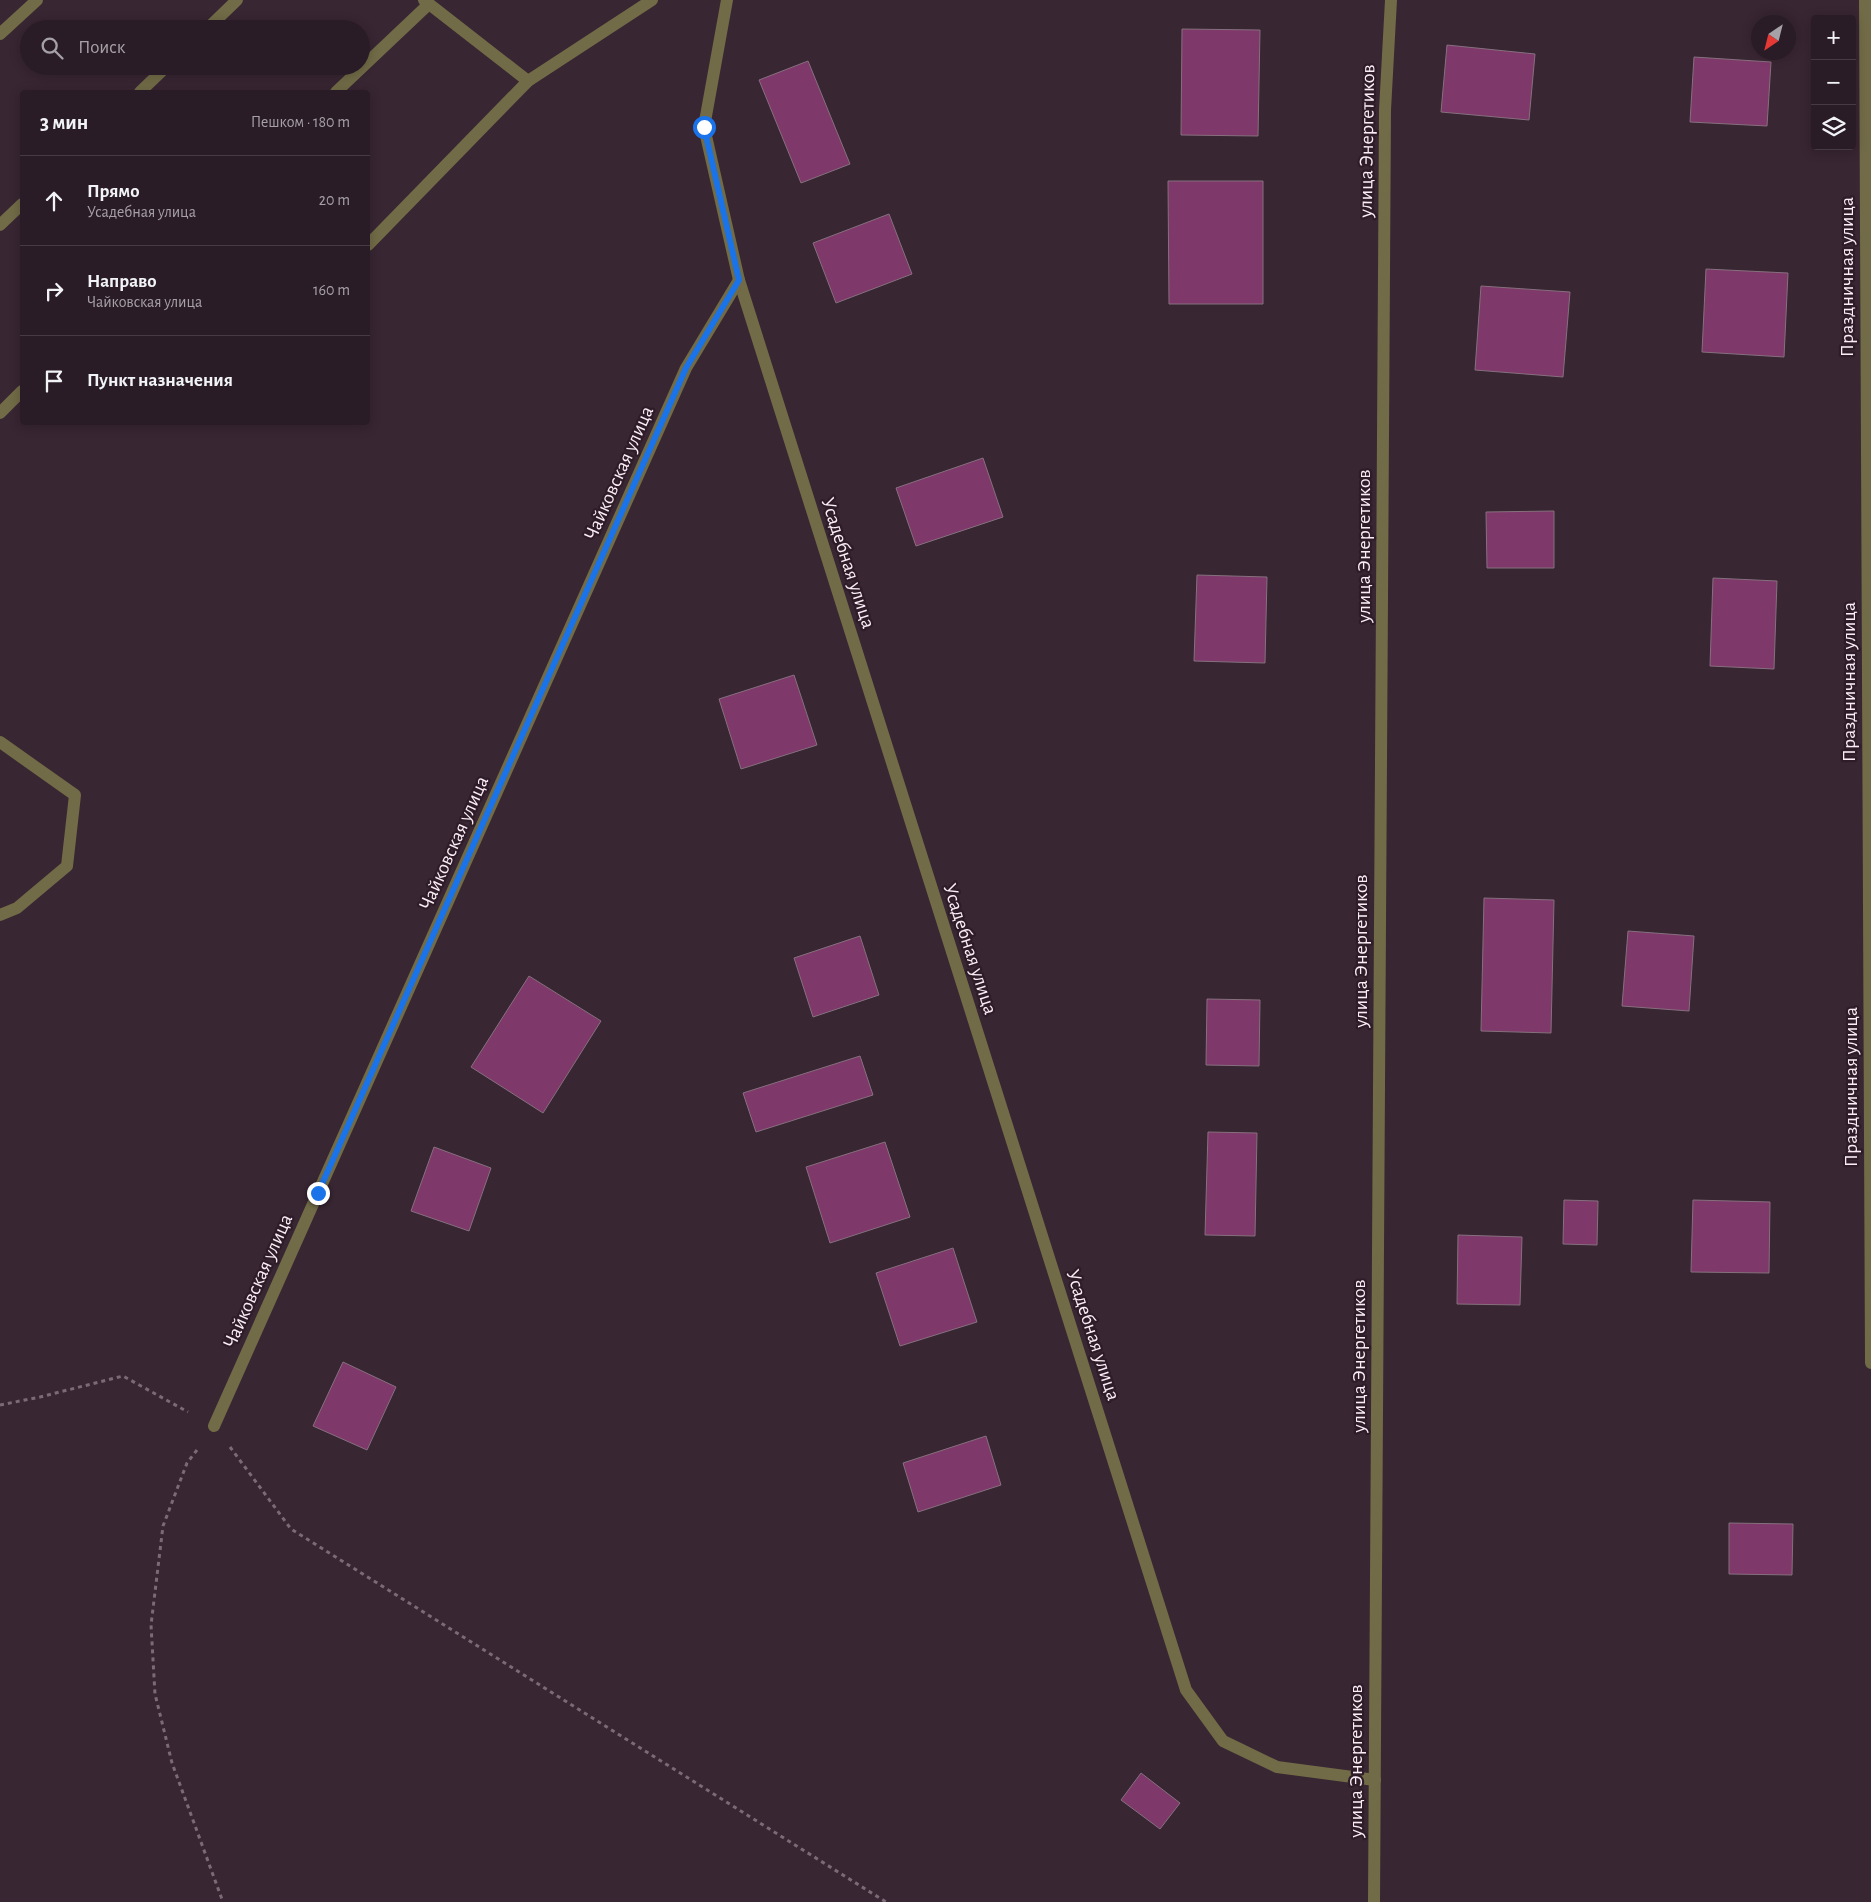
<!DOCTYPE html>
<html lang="ru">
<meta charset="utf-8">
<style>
:root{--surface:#2a1c26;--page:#362932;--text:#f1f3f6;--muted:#a5a1a7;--line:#463a43}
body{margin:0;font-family:"Alegreya Sans",sans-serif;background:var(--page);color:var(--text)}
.controls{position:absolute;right:15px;top:15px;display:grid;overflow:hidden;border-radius:5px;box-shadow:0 2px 12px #0003}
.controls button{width:45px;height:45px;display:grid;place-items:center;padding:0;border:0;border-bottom:1px solid var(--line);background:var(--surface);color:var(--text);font:25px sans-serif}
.compass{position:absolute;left:1751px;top:15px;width:45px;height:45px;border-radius:50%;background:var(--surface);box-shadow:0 2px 12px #0003;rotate:215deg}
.stop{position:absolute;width:15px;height:15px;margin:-11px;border:4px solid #1a73e8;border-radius:50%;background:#fff}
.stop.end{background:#1a73e8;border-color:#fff;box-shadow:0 1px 5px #0008}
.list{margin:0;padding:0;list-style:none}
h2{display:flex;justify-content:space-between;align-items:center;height:65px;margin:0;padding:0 20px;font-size:21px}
h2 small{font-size:16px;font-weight:400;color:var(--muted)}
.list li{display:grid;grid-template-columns:32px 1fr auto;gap:15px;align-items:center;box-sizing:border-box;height:90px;padding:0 20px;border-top:1px solid var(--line)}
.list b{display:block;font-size:19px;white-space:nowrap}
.list p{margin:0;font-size:16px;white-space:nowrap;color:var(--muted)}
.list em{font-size:16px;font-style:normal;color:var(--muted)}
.icon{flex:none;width:28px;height:28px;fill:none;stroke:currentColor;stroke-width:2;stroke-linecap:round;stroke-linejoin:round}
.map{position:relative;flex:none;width:1871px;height:1902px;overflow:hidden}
.search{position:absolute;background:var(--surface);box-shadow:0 2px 12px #0003;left:20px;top:20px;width:350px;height:55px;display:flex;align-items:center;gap:12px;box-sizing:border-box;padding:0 18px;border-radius:28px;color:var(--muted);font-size:19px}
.panel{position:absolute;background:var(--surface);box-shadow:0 2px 12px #0003;left:20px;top:90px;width:350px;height:335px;border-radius:5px}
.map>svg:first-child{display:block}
.building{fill:#7f386a;stroke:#86707e}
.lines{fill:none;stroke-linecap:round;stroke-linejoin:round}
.path{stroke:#7c6b76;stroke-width:3;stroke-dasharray:4 4;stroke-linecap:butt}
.service{stroke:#716b47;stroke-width:12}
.minor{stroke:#716b47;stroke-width:12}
.route{stroke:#1a73e8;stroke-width:6}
.labels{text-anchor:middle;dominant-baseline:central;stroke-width:4.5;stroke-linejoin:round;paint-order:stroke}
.street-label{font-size:20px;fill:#faedf5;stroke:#2e1c28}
</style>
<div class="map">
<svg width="1871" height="1902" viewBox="0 0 1871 1902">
<rect width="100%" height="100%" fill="#382632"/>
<!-- building -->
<g class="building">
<polygon points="1182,29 1260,30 1258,136 1181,135"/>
<polygon points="1447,45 1535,54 1529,120 1441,112"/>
<polygon points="1694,57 1771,62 1767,126 1690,122"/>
<polygon points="808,61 850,164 801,183 759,80"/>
<polygon points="1168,181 1263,181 1263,304 1169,304"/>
<polygon points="889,214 912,274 836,303 813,243"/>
<polygon points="1706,269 1788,273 1784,357 1702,352"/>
<polygon points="1481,286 1570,292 1563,377 1475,370"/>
<polygon points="983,458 1003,517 916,546 896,488"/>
<polygon points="1554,511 1554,568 1487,568 1486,512"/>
<polygon points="1197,575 1267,577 1265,663 1194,661"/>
<polygon points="1713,578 1777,581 1774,669 1710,666"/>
<polygon points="794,675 817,745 741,769 719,699"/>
<polygon points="1484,898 1554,900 1551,1033 1481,1031"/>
<polygon points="1628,931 1694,936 1689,1011 1622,1006"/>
<polygon points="860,936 879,995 813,1017 794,958"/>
<polygon points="529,976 601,1021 543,1113 471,1067"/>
<polygon points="1207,999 1260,1000 1259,1066 1206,1065"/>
<polygon points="860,1056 873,1095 756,1132 743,1093"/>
<polygon points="1208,1132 1257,1133 1255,1236 1205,1235"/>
<polygon points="885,1142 910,1217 830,1243 806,1167"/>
<polygon points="434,1147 491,1168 469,1231 411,1211"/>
<polygon points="1564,1200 1598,1201 1597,1245 1563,1244"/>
<polygon points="1693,1200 1770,1202 1769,1273 1691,1272"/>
<polygon points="1458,1235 1522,1237 1520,1305 1457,1304"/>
<polygon points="953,1248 977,1322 900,1346 876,1273"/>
<polygon points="343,1362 396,1387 367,1450 313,1426"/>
<polygon points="986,1436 1001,1485 918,1512 903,1463"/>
<polygon points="1729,1523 1793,1524 1792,1575 1729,1574"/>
<polygon points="1141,1773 1180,1803 1160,1829 1121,1800"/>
</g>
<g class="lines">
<!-- path -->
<g class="path">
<polyline points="0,1405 40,1397 123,1376 188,1412"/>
<polyline points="230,1447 291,1529 886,1902"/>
<polyline points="197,1450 187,1463 163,1526 151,1625 155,1694 172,1763 223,1902"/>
</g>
<!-- service -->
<g class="service">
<polyline points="424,0 528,81"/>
<polyline points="207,29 237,0"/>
<polyline points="0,34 37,0"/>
<polyline points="140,92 167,66"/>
<polyline points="336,92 429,4"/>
<polyline points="0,225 22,204"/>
<polyline points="368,245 528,81 652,0"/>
<polyline points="0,413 22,391"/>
<polyline points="0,742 75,795 67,866 17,908 0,915"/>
</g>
<!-- minor -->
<g class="minor">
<polyline points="727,0 704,127 739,280 1186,1690 1223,1741 1277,1767 1375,1780"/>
<polyline points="1865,0 1871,1363"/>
<polyline points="214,1426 686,368 739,280"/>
<polyline points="1374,1902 1385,110 1391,0"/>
</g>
</g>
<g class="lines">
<!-- route -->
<polyline class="route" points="318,1193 686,368 739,280 704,127"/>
</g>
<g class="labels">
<!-- street labels -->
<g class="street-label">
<text transform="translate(1367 141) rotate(-89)">улица Энергетиков</text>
<text transform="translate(1847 277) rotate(-90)">Праздничная улица</text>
<text transform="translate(619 473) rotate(-66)">Чайковская улица</text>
<text transform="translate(1364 546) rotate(-90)">улица Энергетиков</text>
<text transform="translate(848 563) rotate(72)">Усадебная улица</text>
<text transform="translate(1849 682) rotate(-90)">Праздничная улица</text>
<text transform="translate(454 843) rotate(-66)">Чайковская улица</text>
<text transform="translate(970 949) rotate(72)">Усадебная улица</text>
<text transform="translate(1361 951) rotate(-90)">улица Энергетиков</text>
<text transform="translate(1851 1087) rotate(-90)">Праздничная улица</text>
<text transform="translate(258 1281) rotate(-66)">Чайковская улица</text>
<text transform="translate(1093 1335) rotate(72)">Усадебная улица</text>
<text transform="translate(1359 1356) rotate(-90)">улица Энергетиков</text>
<text transform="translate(1356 1761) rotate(-90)">улица Энергетиков</text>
</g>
</g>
</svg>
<div class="controls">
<button>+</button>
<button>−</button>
<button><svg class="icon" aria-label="layers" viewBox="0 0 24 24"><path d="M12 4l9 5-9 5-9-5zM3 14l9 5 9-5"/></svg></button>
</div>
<svg class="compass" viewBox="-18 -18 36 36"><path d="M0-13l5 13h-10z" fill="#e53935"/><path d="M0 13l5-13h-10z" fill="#a5a1a7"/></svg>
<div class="stop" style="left:704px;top:127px"></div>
<div class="stop end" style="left:318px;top:1193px"></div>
<div class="search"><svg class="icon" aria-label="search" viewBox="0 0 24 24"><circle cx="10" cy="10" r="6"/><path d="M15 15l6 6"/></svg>Поиск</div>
<section class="panel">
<h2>3 мин<small>Пешком · 180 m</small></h2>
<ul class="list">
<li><svg class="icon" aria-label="ahead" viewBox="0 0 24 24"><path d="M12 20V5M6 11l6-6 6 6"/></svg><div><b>Прямо</b><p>Усадебная улица</p></div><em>20 m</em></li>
<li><svg class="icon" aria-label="right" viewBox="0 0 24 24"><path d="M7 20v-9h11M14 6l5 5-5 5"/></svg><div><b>Направо</b><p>Чайковская улица</p></div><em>160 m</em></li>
<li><svg class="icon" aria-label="arrive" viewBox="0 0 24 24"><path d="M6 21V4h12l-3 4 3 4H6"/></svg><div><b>Пункт назначения</b></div></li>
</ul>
</section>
</div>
